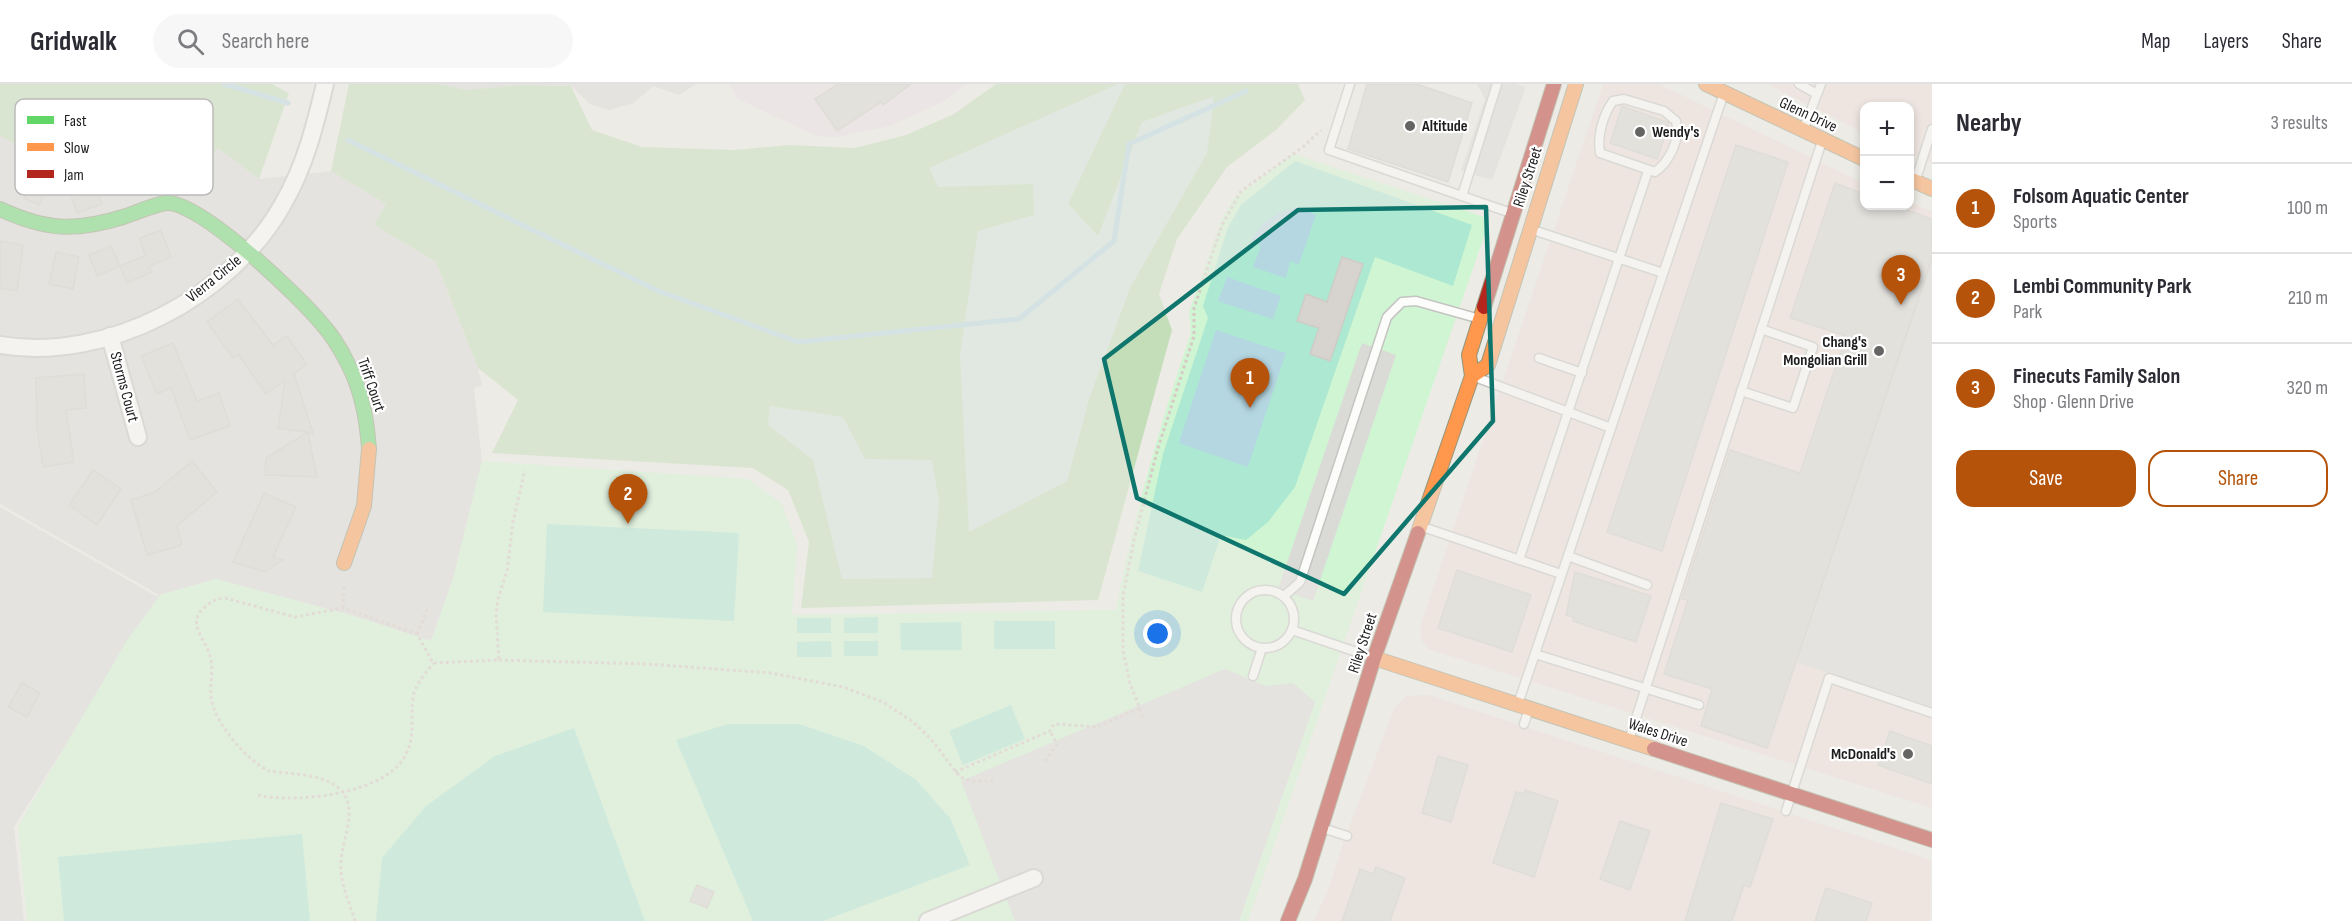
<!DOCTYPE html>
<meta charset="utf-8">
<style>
:root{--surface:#fff;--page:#f7f7f7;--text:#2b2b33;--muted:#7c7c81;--line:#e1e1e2;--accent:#b45309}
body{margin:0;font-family:"Sofia Sans Condensed",sans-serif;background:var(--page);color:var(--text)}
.controls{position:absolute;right:18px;top:18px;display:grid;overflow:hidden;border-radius:12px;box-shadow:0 3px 9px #0003}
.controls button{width:54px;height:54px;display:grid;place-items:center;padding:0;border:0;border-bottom:2px solid var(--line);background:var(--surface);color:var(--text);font:30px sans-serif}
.you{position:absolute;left:1158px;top:550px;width:21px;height:21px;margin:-15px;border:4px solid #fff;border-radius:50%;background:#1a73e8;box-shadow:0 0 0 9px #1a73e833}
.badge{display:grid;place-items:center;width:39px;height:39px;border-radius:50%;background:var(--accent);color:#fff;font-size:20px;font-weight:700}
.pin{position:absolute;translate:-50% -50px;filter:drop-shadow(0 2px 3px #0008)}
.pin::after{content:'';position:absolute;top:32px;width:21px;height:18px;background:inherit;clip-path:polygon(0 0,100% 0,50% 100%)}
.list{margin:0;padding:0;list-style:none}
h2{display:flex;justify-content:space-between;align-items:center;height:78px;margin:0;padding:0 24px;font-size:26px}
h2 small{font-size:20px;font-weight:400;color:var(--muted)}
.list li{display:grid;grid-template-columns:39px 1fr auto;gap:18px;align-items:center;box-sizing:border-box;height:90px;padding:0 24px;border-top:2px solid var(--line)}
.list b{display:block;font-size:22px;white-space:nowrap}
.list p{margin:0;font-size:20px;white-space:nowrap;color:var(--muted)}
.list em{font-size:20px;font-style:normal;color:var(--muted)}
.actions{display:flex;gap:12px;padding:18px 24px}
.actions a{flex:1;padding:14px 0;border:2px solid var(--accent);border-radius:18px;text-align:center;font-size:21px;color:var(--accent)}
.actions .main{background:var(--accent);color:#fff}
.icon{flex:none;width:33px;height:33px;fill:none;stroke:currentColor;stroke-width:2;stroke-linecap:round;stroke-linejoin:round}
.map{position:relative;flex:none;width:1932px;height:837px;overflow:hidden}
header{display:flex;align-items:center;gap:36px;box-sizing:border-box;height:84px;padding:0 30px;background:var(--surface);border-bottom:2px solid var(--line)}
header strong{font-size:28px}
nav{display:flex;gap:33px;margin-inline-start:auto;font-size:21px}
.search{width:420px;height:54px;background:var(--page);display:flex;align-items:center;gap:15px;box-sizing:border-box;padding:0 21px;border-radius:33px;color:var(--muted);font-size:22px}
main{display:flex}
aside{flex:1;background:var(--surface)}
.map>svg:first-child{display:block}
.residential{fill:#dbdad7}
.commercial{fill:#efded9}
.industrial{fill:#eadee4}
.forest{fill:#c3deb8}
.wetland{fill:#d2e4db}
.park{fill:#d0f5d3}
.pitch{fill:#ace8d2}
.parking{fill:#dadad7}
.water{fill:#b5d7e2}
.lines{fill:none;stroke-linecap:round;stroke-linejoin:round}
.stream{stroke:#b5d7e2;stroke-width:5}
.building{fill:#d7d4d0;stroke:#cfccc6;stroke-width:1.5}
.lane-casing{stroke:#c4c4c1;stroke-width:11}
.street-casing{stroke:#c4c4c1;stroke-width:20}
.fast-casing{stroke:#93967c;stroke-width:16}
.slow-casing{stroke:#93967c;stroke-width:16}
.jam-casing{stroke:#93967c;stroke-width:16}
.path{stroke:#d7c9c4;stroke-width:3;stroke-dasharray:3 3;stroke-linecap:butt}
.lane{stroke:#fcfcfb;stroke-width:8}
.street{stroke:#fcfcfb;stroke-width:16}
.fast{stroke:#63d668;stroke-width:14}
.slow{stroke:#ff974d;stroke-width:14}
.jam{stroke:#b3261e;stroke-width:14}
.marked{fill:none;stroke:#0f766e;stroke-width:4.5;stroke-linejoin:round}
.poi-dot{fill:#656563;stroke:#fff;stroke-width:2}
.labels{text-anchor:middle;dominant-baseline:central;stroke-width:4.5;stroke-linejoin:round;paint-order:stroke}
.street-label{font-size:16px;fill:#1d1d1d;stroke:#fff}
.poi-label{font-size:16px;font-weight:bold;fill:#1d1d1d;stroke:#fff;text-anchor:start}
.key{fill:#fff;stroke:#bbb;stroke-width:1.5}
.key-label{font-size:16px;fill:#1d1d1d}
</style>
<header>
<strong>Gridwalk</strong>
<div class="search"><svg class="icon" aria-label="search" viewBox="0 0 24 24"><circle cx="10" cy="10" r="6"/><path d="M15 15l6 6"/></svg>Search here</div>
<nav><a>Map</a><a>Layers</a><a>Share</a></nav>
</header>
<main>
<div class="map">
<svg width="1932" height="837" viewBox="0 0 1932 837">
<rect width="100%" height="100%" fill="#ecebe5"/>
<!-- residential -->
<g class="residential">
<polygon points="439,0 696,0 679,11 653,2 634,19 609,26 590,20 571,2 523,1 466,7"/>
<polygon points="0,52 68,87 151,60 196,89 218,64 259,95 331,87 386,120 374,141 436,178 478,284 482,301 474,304 482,377 453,495 431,557 354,532 216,495 160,511 14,743 24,837 0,837 0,423 156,512 159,511 0,420"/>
</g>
<!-- commercial -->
<g class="commercial">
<polygon points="1603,0 1659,0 1864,99 1864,122 1910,122 1910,118 1932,127 1932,724 1428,565 1422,557 1420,546 1423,534"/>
<polygon points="1767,0 1932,0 1932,79 1910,70 1910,22 1864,22 1864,49"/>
<polygon points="1429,611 1931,776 1930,837 1314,837 1329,803 1341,765 1394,624 1406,612"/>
</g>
<!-- industrial -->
<polygon class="industrial" points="729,0 966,0 945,17 890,42 838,53 816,52 738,15"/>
<!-- forest -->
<g class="forest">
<polygon points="0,0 272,0 289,9 259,95 218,64 196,89 171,105 150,60 68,87 0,52"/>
<polygon points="349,0 439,0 466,6 523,1 571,2 592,46 642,63 734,66 789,61 855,64 906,51 954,30 996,0 1298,0 1305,16 1276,46 1227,83 1177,155 1159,210 1172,246 1098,516 801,524 809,458 788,406 753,384 492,369 518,316 478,284 436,178 374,141 386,120 331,87"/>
</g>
<!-- wetland -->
<g class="wetland">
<polygon points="1118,0 1125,0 1068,120 1098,152 1142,38 1214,12 1207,69 1130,204 1089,315 1067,397 969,448 960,271 978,147 1034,131 1033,100 938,103 929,84"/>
<polygon points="770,322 843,333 865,375 932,376 939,417 932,494 842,495 813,376 768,341"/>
</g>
<!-- park -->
<path class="park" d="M1293 70 1490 135 1248 837H27L18 743 126 558 160 511 216 495 354 532 431 557 453 495 482 377 748 395 782 420 797 461 792 531 1116 526C1134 431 1160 340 1191 249L1189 228 1223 132 1234 114Z"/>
<!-- pitch -->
<g class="pitch">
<polygon points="1295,77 1472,141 1453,202 1375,173 1295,403 1268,438 1246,456 1221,451 1202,508 1138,487 1163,370 1208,234 1203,222 1228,143 1241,121"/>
<polygon points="547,440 739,449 734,537 543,528"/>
<polygon points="878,533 878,549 844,549 844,534"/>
<rect x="797" y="534" width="34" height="15"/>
<rect x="994" y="537" width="61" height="28"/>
<polygon points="961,538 962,566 901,566 900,539"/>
<polygon points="831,557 832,573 797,573 797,558"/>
<rect x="844" y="557" width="34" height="15"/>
<polygon points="1011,621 1025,655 963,681 949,647"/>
<polygon points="728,640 799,640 864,662 916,696 950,734 970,781 823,837 753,837 676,656"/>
<polygon points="574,644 645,837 376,837 382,774 426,722 495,672"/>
<polygon points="302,750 310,837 64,837 58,773"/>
</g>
<!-- parking -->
<g class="parking">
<polygon points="1477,0 1516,0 1526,3 1492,96 1461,87 1485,15"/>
<polygon points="1932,155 1932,623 1795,578"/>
<polygon points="1362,259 1396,271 1313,517 1278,505"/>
<polygon points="391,488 444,508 430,550 376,530"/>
<polygon points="1225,585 1266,602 1293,599 1315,618 1239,837 1015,837 961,697"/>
</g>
<!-- water -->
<g class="water">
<path d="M1299 123 1316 131 1299 180 1290 177 1286 194 1253 183 1261 162 1251 156C1264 135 1275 129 1299 123Z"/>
<polygon points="1227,193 1281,212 1273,235 1218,217"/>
<polygon points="1216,246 1286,269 1248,383 1179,359"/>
</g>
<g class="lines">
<!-- stream -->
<g class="stream">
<polyline points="224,0 288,19"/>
<polyline points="348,56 656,206 798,258 1019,235 1114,157 1129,60 1246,7"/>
</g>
</g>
<!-- building -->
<g class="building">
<polygon points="838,0 911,0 883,21 881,18 837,47 815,15"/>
<polygon points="1367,0 1417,0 1472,19 1448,98 1348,65"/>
<polygon points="1622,22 1669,39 1657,75 1610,59"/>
<polygon points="1736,61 1788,78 1662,467 1607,448"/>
<polygon points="92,88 102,120 77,129 66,97"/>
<polygon points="35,91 49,98 39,121 24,114"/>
<polygon points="1835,99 1864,110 1864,122 1896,122 1932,135 1932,175 1767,664 1701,642 1712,605 1664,590 1688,516 1682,515 1730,366 1800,389 1846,252 1790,234"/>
<polygon points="161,146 171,173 149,182 152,188 127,199 120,182 145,172 140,154"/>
<polygon points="0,157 23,161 17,207 0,204"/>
<polygon points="111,162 120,182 97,192 89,171"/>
<polygon points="56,168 79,173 73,205 49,200"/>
<polygon points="1342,173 1363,180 1330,277 1310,270 1319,244 1297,237 1306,210 1327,218"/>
<polygon points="238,215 273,261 287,252 307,280 294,290 313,349 278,344 285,297 266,310 238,270 233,274 207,238"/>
<polygon points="173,259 197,317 219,309 230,342 190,356 171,304 157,310 141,272"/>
<polygon points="84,290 86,324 66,326 74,378 43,383 37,345 36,294"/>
<polygon points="308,348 317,393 265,391 266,374"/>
<polygon points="192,377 217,408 177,442 182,461 147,471 131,416 155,408"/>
<polygon points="93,386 121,405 97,441 69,421"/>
<polygon points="264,409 296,423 273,473 283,476 265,488 233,478"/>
<polygon points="1457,486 1531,511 1512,568 1438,544"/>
<polygon points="1575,488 1651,512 1636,558 1573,537 1574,533 1566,531"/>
<polygon points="22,599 40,609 27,633 8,623"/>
<polygon points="1890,647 1932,662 1932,700 1878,681"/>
<polygon points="1438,672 1468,681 1451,738 1422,729"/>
<polygon points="1525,706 1558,717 1534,793 1493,779 1516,708 1524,710"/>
<polygon points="1721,719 1773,735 1750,803 1744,801 1732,837 1685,837"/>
<polygon points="1620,737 1650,747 1630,806 1600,795"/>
<polygon points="1376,783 1405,794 1390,837 1342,837 1360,785 1373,790"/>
<polygon points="697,801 714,808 707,824 690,817"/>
<polygon points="1826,804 1872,819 1866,837 1815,837"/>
</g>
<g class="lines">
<defs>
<g id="lane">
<polyline points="1350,0 1329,66 1462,112 1497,0"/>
<polyline points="1799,0 1817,10"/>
<path d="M1624 15 1664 27 1676 37C1681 55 1669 78 1655 88L1600 69C1597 52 1603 31 1613 17Z"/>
<polyline points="1804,44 1821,0"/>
<polyline points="1916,95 1932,45"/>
<polyline points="1462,112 1511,129"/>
<polyline points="1533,146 1663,189"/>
<polyline points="1539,274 1582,289"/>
<polyline points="1475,293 1611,344"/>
<polyline points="1741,307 1793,324 1813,263 1761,245"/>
<polyline points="1423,443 1561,490"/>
<polyline points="1568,472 1647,501"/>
<polyline points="1519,476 1648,87"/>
<circle cx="1265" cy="535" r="29"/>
<polyline points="1284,512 1300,498 1387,233 1402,218 1416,217 1480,235"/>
<polyline points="1292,546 1371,573"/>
<polyline points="1535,570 1699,621"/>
<polyline points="1253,592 1262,564"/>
<polyline points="1518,620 1724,9"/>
<polyline points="1524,640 1529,625"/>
<polyline points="1629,656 1822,57"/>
<polyline points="1786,727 1829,594 1932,629"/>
<polyline points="1322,744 1347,752"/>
</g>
<g id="street">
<polyline points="110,252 138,353"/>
<path d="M0 261C106 279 231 213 283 120 305 82 315 42 325 0"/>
<polyline points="928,837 1034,794"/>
</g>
<path id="fast" d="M0 125C45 146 75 148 123 133 136 129 152 121 166 119 199 116 300 213 322 240 332 251 340 264 347 278 361 304 367 335 369 365"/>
<g id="slow">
<polyline points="1706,0 1864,75"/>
<polyline points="1910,95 1932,105"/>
<polyline points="1472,292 1488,281 1576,0"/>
<polyline points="1418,449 1472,292 1469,271 1484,223"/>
<polyline points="344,479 364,422 369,365"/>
<polyline points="1374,574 1654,665"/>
</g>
<g id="jam">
<polyline points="1484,223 1554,0"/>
<polyline points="1654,665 1932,756"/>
<polyline points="1288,837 1305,795 1374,574 1418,449"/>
</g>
</defs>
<!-- lane casing -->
<use href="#lane" class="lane-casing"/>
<!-- street casing -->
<use href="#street" class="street-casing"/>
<!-- fast casing -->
<use href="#fast" class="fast-casing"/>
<!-- slow casing -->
<use href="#slow" class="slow-casing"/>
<!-- jam casing -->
<use href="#jam" class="jam-casing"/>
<!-- path -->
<g class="path">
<polyline points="343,524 344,499"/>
<polyline points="417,550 428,523"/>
<polyline points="499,576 646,580 771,589 843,603 883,618 913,638 931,655 960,693 971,697 993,697"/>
<polyline points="1143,633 1130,599 1123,567 1123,512 1134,456 1158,364 1194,252 1194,224 1222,141 1241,107 1303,63 1321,46"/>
<polyline points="1045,677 1057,660 1050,647"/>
<polyline points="955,688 1050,647 1054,640 1097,643 1140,624"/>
<path d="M258 711C295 720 386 710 405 672 416 652 410 636 413 614 414 602 426 589 433 579"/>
<path d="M355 837C350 820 341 802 341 784 340 765 349 748 349 729 350 689 297 691 269 687 247 677 213 637 211 613 210 600 213 588 211 576 208 556 184 540 205 523 212 517 216 515 225 514L295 533 343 524 417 550 433 579 499 576 496 531 498 515 507 487 513 438 525 386"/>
</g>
<!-- lane -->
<use href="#lane" class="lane"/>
<!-- street -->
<use href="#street" class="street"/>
<!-- fast -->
<use href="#fast" class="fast"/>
<!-- slow -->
<use href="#slow" class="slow"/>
<!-- jam -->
<use href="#jam" class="jam"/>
</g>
<!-- marked area -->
<path d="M0 0H1932V837H0ZM1486 123 1493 337 1344 510 1137 414 1104 275 1298 126Z" fill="#ecebe5" fill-opacity=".55" fill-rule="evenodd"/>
<path class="marked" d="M1486 123 1493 337 1344 510 1137 414 1104 275 1298 126Z"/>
<!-- markers -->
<g class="poi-dot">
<circle cx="1410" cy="42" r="6"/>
<circle cx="1640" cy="48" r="6"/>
<circle cx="1879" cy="267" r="6"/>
<circle cx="1908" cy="670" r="6"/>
</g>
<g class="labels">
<!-- street labels -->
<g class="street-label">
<text transform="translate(1808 31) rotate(25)">Glenn Drive</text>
<text transform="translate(1528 93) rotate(-72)">Riley Street</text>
<text transform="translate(214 195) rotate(-39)">Vierra Circle</text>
<text transform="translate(371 301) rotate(71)">Triff Court</text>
<text transform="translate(124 303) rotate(75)">Storms Court</text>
<text transform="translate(1363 559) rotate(-72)">Riley Street</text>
<text transform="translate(1658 649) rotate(18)">Wales Drive</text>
</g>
<!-- poi labels -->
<g class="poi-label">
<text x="1422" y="42">Altitude</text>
<text x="1652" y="48">Wendy's</text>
<text x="1867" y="258" text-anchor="end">Chang's<tspan x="1867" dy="18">Mongolian Grill</tspan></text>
<text x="1896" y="670" text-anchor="end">McDonald's</text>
</g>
</g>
<!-- legend -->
<rect x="15" y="15" width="198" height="96" rx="9" class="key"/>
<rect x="27" y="32" width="27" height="8" fill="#63d668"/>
<rect x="27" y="59" width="27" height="8" fill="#ff974d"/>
<rect x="27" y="86" width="27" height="8" fill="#b3261e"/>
<g class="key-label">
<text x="64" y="42">Fast</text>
<text x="64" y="69">Slow</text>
<text x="64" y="96">Jam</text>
</g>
</svg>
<div class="controls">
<button>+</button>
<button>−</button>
</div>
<div class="you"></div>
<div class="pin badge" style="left:1250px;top:324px">1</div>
<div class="pin badge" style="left:628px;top:440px">2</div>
<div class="pin badge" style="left:1901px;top:221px">3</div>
</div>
<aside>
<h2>Nearby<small>3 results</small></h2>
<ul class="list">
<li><span class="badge">1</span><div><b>Folsom Aquatic Center</b><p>Sports</p></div><em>100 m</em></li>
<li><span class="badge">2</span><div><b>Lembi Community Park</b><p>Park</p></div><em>210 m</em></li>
<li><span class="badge">3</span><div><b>Finecuts Family Salon</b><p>Shop · Glenn Drive</p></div><em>320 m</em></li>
</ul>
<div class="actions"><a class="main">Save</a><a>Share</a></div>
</aside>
</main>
